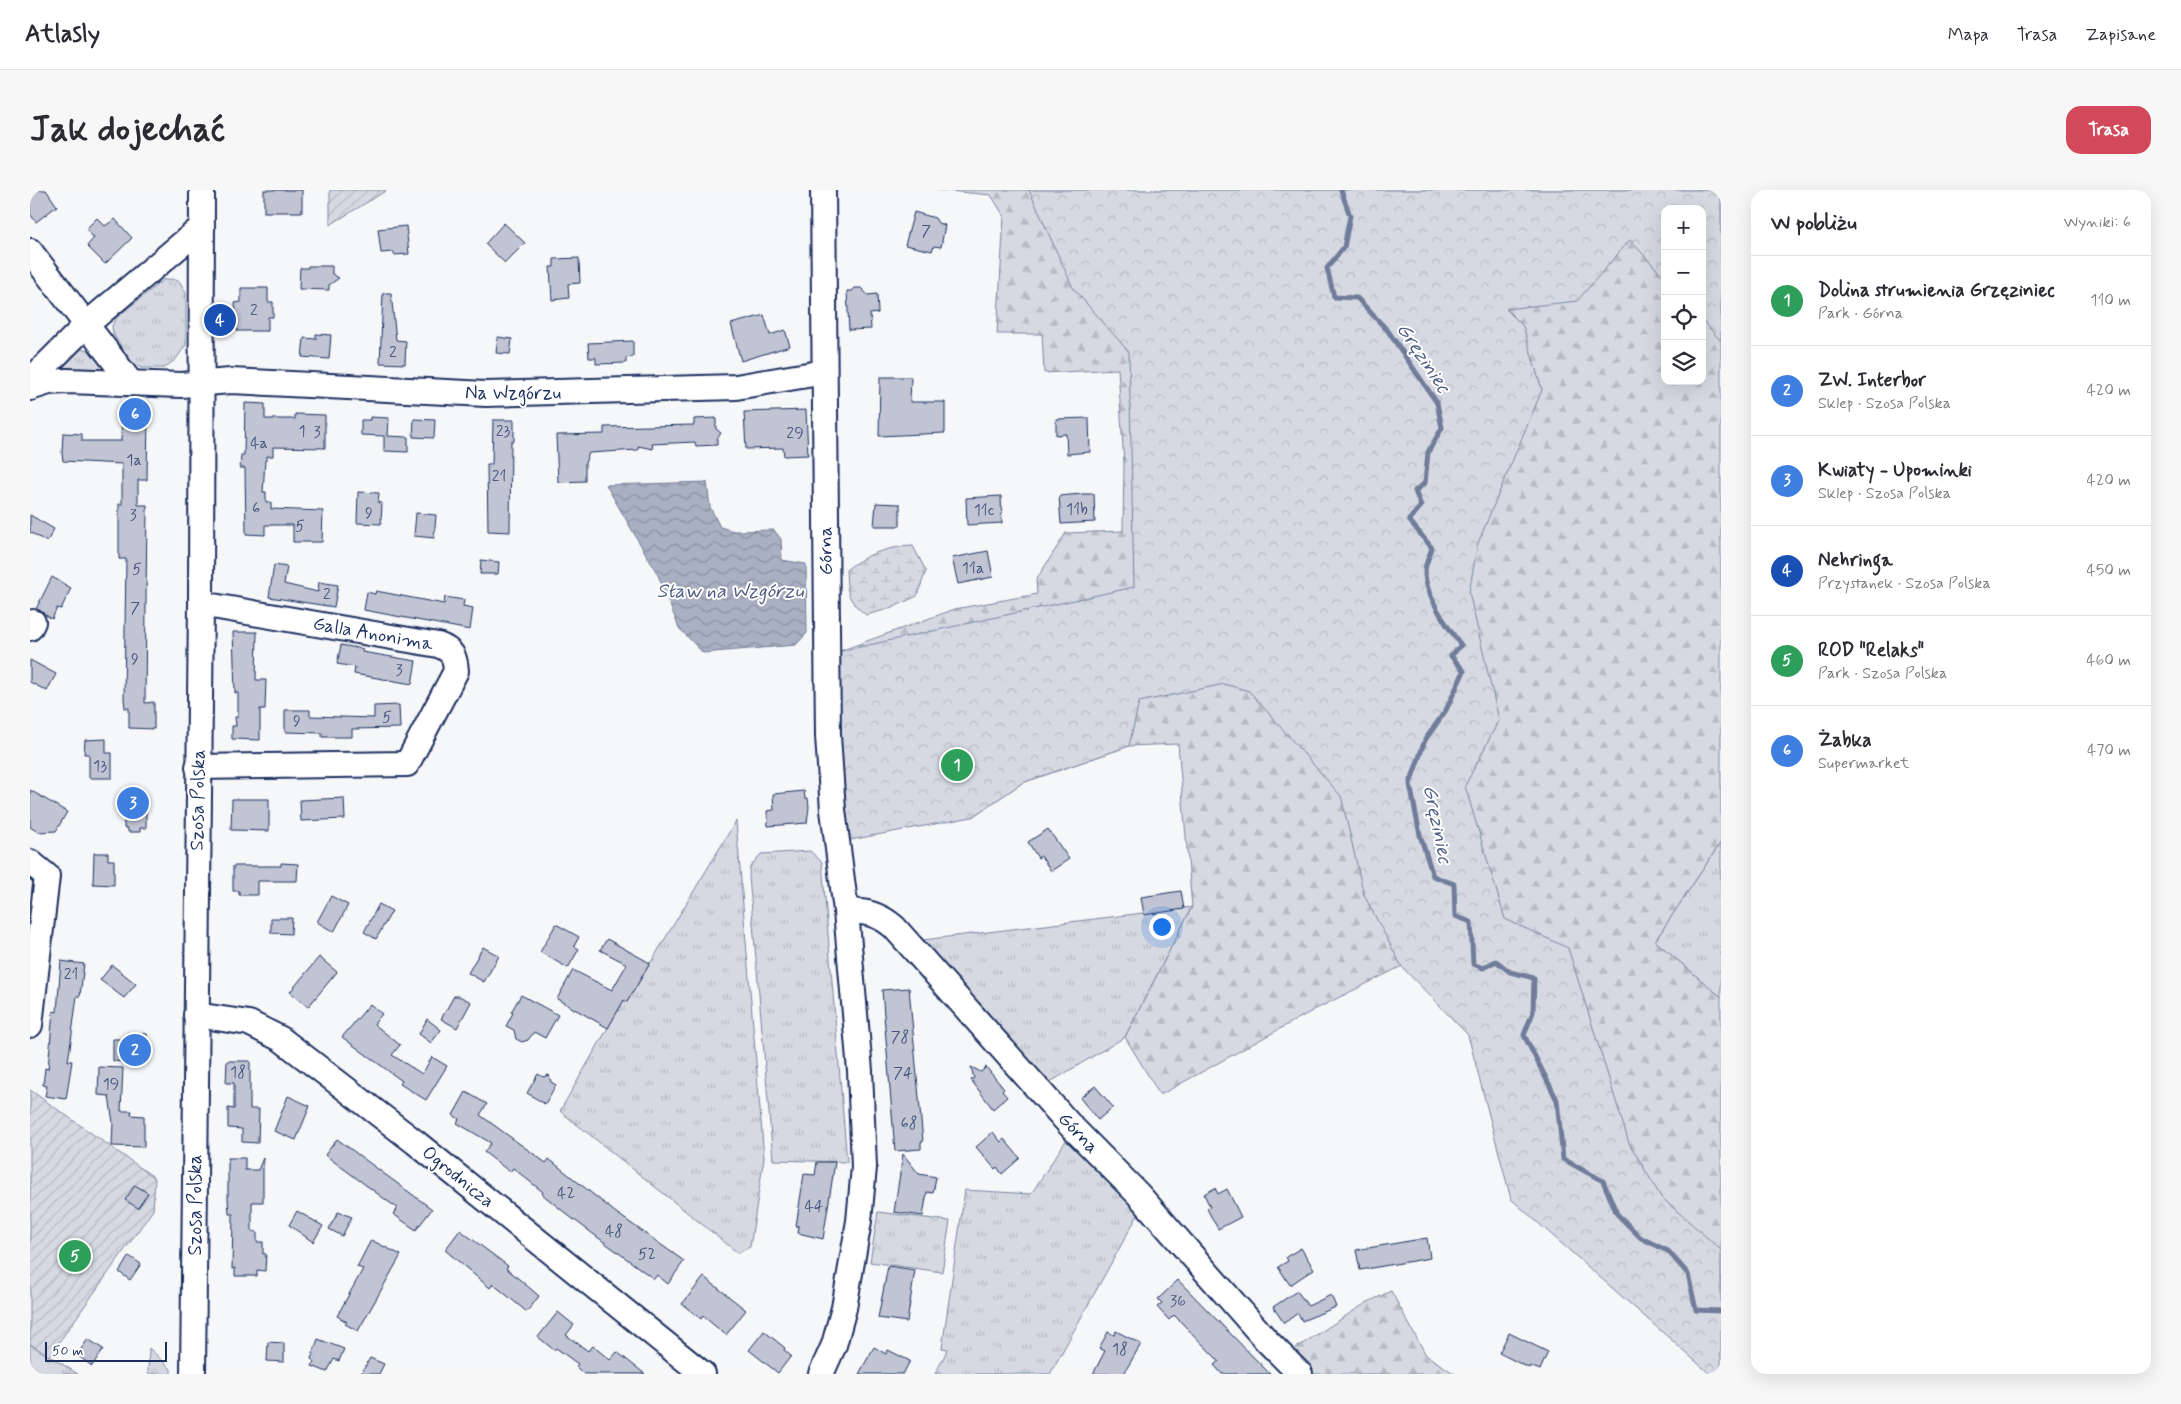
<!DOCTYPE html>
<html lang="pl">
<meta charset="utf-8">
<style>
:root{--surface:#fff;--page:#f7f7f7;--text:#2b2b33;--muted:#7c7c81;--line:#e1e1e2;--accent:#d1495b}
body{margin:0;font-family:Mynerve,sans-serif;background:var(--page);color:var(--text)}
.controls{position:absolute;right:15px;top:15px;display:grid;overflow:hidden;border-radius:10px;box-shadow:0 5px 20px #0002}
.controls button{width:45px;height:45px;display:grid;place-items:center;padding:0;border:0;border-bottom:1px solid var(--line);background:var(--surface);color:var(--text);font:25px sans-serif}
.scale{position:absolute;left:15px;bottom:12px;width:122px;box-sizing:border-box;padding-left:5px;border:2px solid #1b2f5e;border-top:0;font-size:14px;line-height:18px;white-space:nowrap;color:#1b2f5e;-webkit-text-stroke:4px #fff;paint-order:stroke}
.you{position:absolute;left:1131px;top:736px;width:18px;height:18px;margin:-12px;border:4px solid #fff;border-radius:50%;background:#1a73e8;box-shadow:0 0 0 8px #1a73e833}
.badge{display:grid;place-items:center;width:32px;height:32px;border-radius:50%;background:var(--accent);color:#fff;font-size:16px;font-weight:700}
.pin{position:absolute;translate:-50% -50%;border:2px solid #fff;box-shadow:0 1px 5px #0006}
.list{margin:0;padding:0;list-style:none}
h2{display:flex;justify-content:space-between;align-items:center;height:65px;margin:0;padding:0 20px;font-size:21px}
h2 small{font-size:16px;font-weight:400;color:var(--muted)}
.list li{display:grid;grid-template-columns:32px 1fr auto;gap:15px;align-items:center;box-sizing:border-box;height:90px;padding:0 20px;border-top:1px solid var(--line)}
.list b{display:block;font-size:19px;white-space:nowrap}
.list p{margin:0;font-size:16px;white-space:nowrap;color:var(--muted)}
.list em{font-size:16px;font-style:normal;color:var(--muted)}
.icon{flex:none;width:28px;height:28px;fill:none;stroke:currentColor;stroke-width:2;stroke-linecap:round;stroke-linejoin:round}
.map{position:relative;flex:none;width:1691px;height:1184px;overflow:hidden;border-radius:15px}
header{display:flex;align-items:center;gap:30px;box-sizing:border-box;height:70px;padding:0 25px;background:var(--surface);border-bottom:1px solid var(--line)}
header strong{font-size:24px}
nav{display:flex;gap:28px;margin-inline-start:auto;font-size:18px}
.intro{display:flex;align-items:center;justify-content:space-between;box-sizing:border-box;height:120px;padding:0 30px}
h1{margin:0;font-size:35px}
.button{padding:12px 22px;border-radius:15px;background:var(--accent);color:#fff;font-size:18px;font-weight:700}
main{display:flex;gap:30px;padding:0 30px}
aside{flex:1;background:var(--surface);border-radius:15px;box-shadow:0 5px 20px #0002}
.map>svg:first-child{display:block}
.grass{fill:url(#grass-tufts);stroke:#7884a0}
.forest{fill:url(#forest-firs);stroke:#7884a0;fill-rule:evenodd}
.wetland{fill:url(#wetland-marsh);stroke:#7884a0}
.park{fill:url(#park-crowns);stroke:#7884a0}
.garden{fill:url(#garden-furrows);stroke:#7884a0}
.water{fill:url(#water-waves);stroke:#707c99}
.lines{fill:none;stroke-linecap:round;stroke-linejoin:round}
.stream{stroke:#707c99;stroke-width:5}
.building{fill:#c0c4d3;stroke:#1b2f5e}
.minor-casing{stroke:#1b2f5e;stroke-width:28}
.minor{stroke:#fff;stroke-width:24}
.labels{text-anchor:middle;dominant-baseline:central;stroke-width:4;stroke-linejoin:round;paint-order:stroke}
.number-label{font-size:16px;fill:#44547b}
.street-label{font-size:19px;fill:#1b2f5e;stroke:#fff}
.water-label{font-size:20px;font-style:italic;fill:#4d5c81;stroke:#fff}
</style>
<header>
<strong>Atlasly</strong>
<nav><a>Mapa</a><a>Trasa</a><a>Zapisane</a></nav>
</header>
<div class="intro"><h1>Jak dojechać</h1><a class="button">Trasa</a></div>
<main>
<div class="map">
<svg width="1691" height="1184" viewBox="0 0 1691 1184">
<defs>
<pattern id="grass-tufts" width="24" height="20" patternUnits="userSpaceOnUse" patternTransform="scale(1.25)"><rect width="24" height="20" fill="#d6d9e2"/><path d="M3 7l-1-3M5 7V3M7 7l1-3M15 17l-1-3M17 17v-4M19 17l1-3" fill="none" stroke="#b7bbc4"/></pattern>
<pattern id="forest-firs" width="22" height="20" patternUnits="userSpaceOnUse" patternTransform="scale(1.25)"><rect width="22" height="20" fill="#d6d9e2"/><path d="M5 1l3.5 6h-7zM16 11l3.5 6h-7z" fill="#b7bbc4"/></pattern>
<pattern id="wetland-marsh" width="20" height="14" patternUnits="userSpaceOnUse" patternTransform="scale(1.25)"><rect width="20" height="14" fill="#d6d9e2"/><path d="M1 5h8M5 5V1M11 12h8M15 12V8" fill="none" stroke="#b7bbc4"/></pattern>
<pattern id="park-crowns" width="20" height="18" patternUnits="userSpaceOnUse" patternTransform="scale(1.25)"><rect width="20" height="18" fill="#d6d9e2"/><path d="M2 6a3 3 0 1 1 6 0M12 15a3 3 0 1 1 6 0" fill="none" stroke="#b7bbc4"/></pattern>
<pattern id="garden-furrows" width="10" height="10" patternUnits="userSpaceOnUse" patternTransform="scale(1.25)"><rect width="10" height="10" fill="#d6d9e2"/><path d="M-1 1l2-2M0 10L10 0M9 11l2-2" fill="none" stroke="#b7bbc4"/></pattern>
<pattern id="water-waves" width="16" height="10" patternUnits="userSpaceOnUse" patternTransform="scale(1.25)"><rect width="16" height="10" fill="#a9b0c1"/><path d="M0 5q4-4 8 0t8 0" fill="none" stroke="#8990a0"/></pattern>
</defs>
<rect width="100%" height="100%" fill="#f6f7f9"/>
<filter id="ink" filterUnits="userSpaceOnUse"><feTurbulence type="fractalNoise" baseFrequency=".02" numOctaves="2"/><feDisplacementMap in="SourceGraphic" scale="10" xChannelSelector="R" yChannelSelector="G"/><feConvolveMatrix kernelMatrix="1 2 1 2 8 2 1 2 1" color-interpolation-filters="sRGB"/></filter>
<g filter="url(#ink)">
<!-- grass -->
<g class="grass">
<polygon points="143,89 150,92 156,103 156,155 146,169 134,178 111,178 101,172 83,144 82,136 86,128 133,90"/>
<polygon points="50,159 62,160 81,182 27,181 27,175"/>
<polygon points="706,631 734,968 720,1057 708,1063 530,921 594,810 597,812"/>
<polygon points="1691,652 1691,807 1625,751"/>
<polygon points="780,661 792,672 817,972 743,970 719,686 720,677 731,664"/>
<polygon points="1162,717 1095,847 1017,894 893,750"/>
<polygon points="1037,949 1111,1019 1020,1184 905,1184 918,1159 912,1158 935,1000 1001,1004"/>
<polygon points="848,1022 920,1031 912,1082 840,1072"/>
<polygon points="0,1154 48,1184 0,1184"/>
<polygon points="119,1158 141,1179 141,1184 118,1184"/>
</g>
<!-- forest -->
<g class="forest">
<path d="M908 0H1691V652L1625 751 1691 807V1138L1434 745 1284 820 1130 905 1095 847 1162 717 1148 554 1099 556 992 593 942 627 807 462 925 419 1007 404 1006 390 1036 343 1093 341 1094 274 1088 179 1014 183 1012 144H967L974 26 961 5ZM1635 19H1672V191H1635Z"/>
<polygon points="1361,1101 1396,1165 1425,1184 1282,1184 1263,1160 1336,1113"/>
</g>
<!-- wetland -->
<path class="wetland" d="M883 356 896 381 887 406 862 418 836 425C817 410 817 403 816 380 836 364 857 357 883 356Z"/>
<!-- park -->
<polygon class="park" points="999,0 1691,0 1691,151 1672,130 1672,19 1635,19 1635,88 1600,50 1547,111 1476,119 1493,136 1512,200 1448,353 1439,402 1469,530 1435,596 1475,729 1538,758 1599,953 1631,1007 1691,1060 1691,1184 1680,1184 1481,1009 1438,845 1372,777 1334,705 1311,606 1219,501 1194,494 1109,512 1099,556 992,593 942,627 815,651 810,630 807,462 1104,397 1099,162 1043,98"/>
<!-- garden -->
<g class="garden">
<polygon points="300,0 357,0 300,35"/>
<polygon points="0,900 125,988 123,1020 19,1166 0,1154"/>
</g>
<!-- water -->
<polygon class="water" points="677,292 680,317 690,337 704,341 744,340 751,349 752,370 776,374 777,443 766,455 673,463 649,438 628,385 576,295"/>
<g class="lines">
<!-- stream -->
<path class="stream" d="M1311 0 1320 26 1314 57 1297 78 1304 107 1327 108 1358 141 1407 213 1412 238 1398 262 1395 293 1385 301 1391 316 1379 330 1402 358C1400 365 1395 374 1395 381 1394 403 1418 438 1431 455L1421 466 1434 481 1416 520 1395 550 1380 594 1390 645 1403 686 1424 694 1425 726 1441 732 1443 774 1453 778 1466 771 1480 782 1504 788 1503 822 1494 845 1527 910 1533 969 1573 991 1587 1024 1611 1048 1638 1061 1658 1084 1666 1120 1691 1121"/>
</g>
<!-- building -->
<g class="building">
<polygon points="0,0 16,0 27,16 6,32 0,24"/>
<rect x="234" y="0" width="38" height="22"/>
<polygon points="884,22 905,28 908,33 915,35 911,57 904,56 902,61 875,55"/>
<polygon points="67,28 75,36 85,29 102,48 75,74 57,56 64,48 56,39"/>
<polygon points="474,33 495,53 475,73 455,54"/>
<polygon points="376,36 379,64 364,65 364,62 351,63 348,39"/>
<polygon points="549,68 550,93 538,94 539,108 522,110 520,77 524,77 524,69"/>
<polygon points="278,76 302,76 302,84 309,88 299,95 299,100 269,99 270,78 278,78"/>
<polygon points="211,98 238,98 238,112 243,112 243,127 238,127 238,141 207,141 205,113 211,112"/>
<polygon points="825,98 831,98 838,105 847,104 848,123 840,124 841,139 819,140 817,101 822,101"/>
<polygon points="353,103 361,103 366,150 376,151 375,174 350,173"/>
<polygon points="734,125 740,145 755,140 760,156 711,171 701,134"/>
<polygon points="286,144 301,145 299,169 272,167 274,148 286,149"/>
<polygon points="468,147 482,149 480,164 466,163"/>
<polygon points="603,151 603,167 596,168 596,173 566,174 566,168 559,168 558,153"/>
<polygon points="850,187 881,187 880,212 915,212 915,243 849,246"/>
<polygon points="215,213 235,214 235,229 265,229 265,224 295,225 295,258 243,257 243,266 237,266 237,270 235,270 233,302 236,302 236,312 241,312 241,319 293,321 292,352 263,352 263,335 235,335 235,345 216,344 215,278 210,278 211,265 214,265"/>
<polygon points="92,218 113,218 118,223 117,290 108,290 108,315 117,315 115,513 124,512 124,539 99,538 99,518 95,518 94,509 96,369 89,369 89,314 92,314 92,274 33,271 32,263 33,243 52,244 52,251 91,251"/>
<polygon points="776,220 778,265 754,266 753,258 716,259 714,222"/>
<polygon points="340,227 359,228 358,246 378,247 378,262 354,261 354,246 331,245 331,230 340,230"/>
<polygon points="686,228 686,239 691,243 687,249 687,255 666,256 665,252 622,254 623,259 608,256 608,260 559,263 555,273 555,291 528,292 526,245 574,244 574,237 664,235 664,229"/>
<polygon points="1059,228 1060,262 1037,264 1036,244 1026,245 1026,229"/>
<polygon points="384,229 405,230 404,248 383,247"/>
<polygon points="463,230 484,230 484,251 481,251 480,342 458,341 457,274 462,274"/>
<polygon points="328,302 349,303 348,313 352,313 351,334 327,333"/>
<polygon points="1052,304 1064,304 1065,332 1031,334 1029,306"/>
<polygon points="971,306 972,333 937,335 936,308"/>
<polygon points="846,313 870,314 870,336 844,336"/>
<polygon points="386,323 406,325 404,348 384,346"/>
<polygon points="0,325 24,339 17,352 0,342"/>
<polygon points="958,361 963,387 928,394 922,368"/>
<polygon points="451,370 469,372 468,384 450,384"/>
<polygon points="244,375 257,377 254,394 288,402 289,392 308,395 304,417 239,407"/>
<polygon points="22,387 41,398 31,419 27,418 22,429 6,419"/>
<polygon points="346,401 414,414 415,407 434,410 433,416 443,418 440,440 334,420 337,402 345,404"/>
<polygon points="203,442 227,442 226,490 236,490 235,519 230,519 230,550 202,549 202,536 206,536 205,527 208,527 208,503 205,503"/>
<polygon points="311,455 333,459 332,462 386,471 382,494 324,484 325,477 307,474"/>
<polygon points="0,470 26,484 17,501 0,492"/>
<polygon points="369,515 370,538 322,539 322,547 292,547 292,543 255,542 255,520 280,520 280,526 344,528 344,516"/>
<polygon points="76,549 76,563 82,563 82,588 59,588 59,564 54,564 55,550"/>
<polygon points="0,600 37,622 26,641 8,642 0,637"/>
<polygon points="774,601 775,608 778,608 779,617 777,633 738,636 737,621 744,620 743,604"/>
<polygon points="94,608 113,608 113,616 116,616 116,638 110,638 110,642 98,642 98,638 94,638"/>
<polygon points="314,608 315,629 271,631 270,610"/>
<polygon points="202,609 239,609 239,641 201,640"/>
<polygon points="1018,639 1039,669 1021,681 1011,666 1008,668 998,652"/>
<polygon points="64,663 78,663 78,670 84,670 84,695 63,694"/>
<polygon points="251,673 268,674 267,691 228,691 228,705 209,705 209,701 203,701 203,676 251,676"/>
<polygon points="1151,701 1154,719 1114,725 1111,707"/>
<polygon points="301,706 318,715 304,742 287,732"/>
<polygon points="349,714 362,721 346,749 334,742"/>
<polygon points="241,728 262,728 261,744 241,743"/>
<polygon points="526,734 549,747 544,756 549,759 538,778 510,762"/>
<polygon points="577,749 620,773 597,812 594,810 578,838 527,809 543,780 582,800 597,774 570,760"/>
<polygon points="453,757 469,766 454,792 438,783"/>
<polygon points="289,767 307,782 278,817 260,802"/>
<polygon points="31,771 54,774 50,806 47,806 41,851 38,871 42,871 36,909 15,906 17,896 13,895 15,878 18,879 23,821 27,822"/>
<polygon points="82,775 106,794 94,808 70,790"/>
<polygon points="879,798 893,952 891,952 891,959 865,961 852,800"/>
<polygon points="491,805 528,825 515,848 504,842 498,850 492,852 486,849 484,840 476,836 483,823 481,822"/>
<polygon points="424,806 429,806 441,812 427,838 411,829"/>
<polygon points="340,814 352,824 344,834 370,855 362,865 392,884 402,867 417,876 396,910 370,894 372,891 312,847"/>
<polygon points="397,829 411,840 401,853 389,844"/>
<polygon points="97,843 117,844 116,857 113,857 112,873 83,871 83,849 96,849"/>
<polygon points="197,871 220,871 220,919 229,919 228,953 212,952 212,939 198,938 198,918 204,919 204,893 196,893"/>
<polygon points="69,877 93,878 91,921 102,921 101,925 114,926 114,957 82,956 83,933 79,906 68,905"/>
<polygon points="941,877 951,882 956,877 974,899 972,901 977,907 963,919 941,890 944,888"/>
<polygon points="508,884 513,887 519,885 521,892 526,895 515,914 497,903"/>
<polygon points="1065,896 1083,917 1068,930 1050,908"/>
<polygon points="436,902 457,914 450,925 516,973 519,969 585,1022 654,1071 638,1094 627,1085 624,1089 605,1075 539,1026 512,1004 513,1002 483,978 480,982 454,962 461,953 427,933 429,929 423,925"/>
<polygon points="258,906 280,916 266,950 244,941"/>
<polygon points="963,942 971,952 974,949 990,968 972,984 967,977 965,979 946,957"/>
<polygon points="307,949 402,1019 386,1040 363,1024 367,1018 295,965"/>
<polygon points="873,964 889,984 906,987 903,1003 897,1002 893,1026 864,1022"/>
<polygon points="198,968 215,968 215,980 228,980 233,968 233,1012 222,1012 222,1041 227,1042 227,1052 233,1052 233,1064 236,1064 235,1081 227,1080 227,1086 205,1086 205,1078 202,1079 203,1024 199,1024 198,1009"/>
<polygon points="787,972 805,972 793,1049 768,1043 769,1036 766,1036 774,984 785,985"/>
<polygon points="105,995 118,1003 108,1018 95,1010"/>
<polygon points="1185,998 1188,1004 1197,999 1211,1027 1188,1039 1177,1019 1180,1017 1174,1004"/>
<polygon points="267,1021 293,1036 283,1052 259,1035"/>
<polygon points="308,1022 322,1027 312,1046 299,1039"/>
<polygon points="430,1040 478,1076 476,1078 509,1106 497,1122 463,1094 460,1098 415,1060"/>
<polygon points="1397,1048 1400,1068 1330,1080 1326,1060"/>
<polygon points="341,1050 371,1065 328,1141 315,1134 317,1132 307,1126 333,1079 327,1077"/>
<polygon points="1271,1058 1284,1079 1260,1095 1248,1077 1258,1071 1256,1067"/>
<polygon points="99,1066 111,1074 100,1090 89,1082"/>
<polygon points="858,1076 885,1080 877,1132 848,1128"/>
<polygon points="674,1087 716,1120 696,1145 673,1126 671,1129 652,1114"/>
<polygon points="1148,1090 1186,1129 1240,1184 1192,1184 1184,1175 1189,1171 1144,1125 1139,1130 1127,1117 1132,1113 1128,1109"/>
<polygon points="1267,1101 1278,1116 1301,1105 1306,1117 1272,1131 1268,1123 1254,1133 1243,1117"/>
<polygon points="528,1122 544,1135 536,1145 558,1161 563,1156 580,1170 587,1162 615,1184 554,1184 546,1177 548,1174 526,1158 524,1160 508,1147"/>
<polygon points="734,1141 755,1158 754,1160 761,1166 748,1183 719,1160"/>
<polygon points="1086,1141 1111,1154 1097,1178 1094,1184 1063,1184 1075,1161 1069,1158 1078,1142 1084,1145"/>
<polygon points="1479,1143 1518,1162 1510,1180 1500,1176 1499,1178 1469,1163"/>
<polygon points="58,1149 73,1159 62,1176 47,1165"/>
<polygon points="288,1149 314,1159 309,1171 304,1169 297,1182 282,1176 284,1171 281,1169"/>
<polygon points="238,1152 254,1153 254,1172 237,1171"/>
<polygon points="844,1157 856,1164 858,1160 880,1171 873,1184 829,1184"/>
<polygon points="340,1168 354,1174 349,1184 331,1184"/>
</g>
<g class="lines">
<defs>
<g id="minor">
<polyline points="0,61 101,193"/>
<polyline points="0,191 57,134 172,37"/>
<polyline points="0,198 19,192 37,191 151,195 201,191 456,204 706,197 783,184 794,185"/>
<polyline points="0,438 3,432"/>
<path d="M168 577 377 574 426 481C425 466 422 460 408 455L171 414"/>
<polyline points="0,672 17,686 0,835"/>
<path d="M816 721C835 721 849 724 864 737L1039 934 1108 1004 1237 1151 1270 1184"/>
<polyline points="166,825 219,833 251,849 385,952 673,1184"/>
<polyline points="163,1184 171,414 172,0"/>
<polyline points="791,1184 804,1155 814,1118 829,1031 834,977 830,881 816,721 803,620 798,546 793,0"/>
</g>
</defs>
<!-- minor casing -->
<use href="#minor" class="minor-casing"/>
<!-- minor -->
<use href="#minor" class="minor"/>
</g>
</g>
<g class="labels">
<!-- number labels -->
<g class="number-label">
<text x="896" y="41">7</text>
<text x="224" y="120">2</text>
<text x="363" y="162">2</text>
<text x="272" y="241">1</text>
<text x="473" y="241">23</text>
<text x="287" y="242">3</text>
<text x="765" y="243">29</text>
<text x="229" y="253">4a</text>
<text x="104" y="270">1a</text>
<text x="469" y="286">21</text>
<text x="226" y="318">6</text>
<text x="1047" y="319">11b</text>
<text x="954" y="320">11c</text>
<text x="339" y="323">9</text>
<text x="103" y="325">3</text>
<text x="270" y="336">5</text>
<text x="943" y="378">11a</text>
<text x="107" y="379">5</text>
<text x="297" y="404">2</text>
<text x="105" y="418">7</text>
<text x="105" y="469">9</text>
<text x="369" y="480">3</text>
<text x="357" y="527">5</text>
<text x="267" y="531">9</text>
<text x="70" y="576">13</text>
<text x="41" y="784">21</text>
<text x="870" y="847">78</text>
<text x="208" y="882">18</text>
<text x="873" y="883">74</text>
<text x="81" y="894">19</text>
<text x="879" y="933">68</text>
<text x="536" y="1003">42</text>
<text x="784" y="1016">44</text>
<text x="584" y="1041">48</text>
<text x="617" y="1064">52</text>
<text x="1148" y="1111">36</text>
<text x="1090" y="1159">18</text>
</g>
<!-- street labels -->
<g class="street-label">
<text x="483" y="203">Na Wzgórzu</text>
<text transform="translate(796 361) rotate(-91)">Górna</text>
<text transform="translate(343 444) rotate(10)">Galla Anonima</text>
<text transform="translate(168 610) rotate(-89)">Szosa Polska</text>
<text transform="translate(1048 943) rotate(46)">Górna</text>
<text transform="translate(428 987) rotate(39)">Ogrodnicza</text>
<text transform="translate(165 1015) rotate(-90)">Szosa Polska</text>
</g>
<!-- water labels -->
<g class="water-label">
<text transform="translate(1393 168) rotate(56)">Gręziniec</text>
<text x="700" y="401">Staw na Wzgórzu</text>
<text transform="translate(1407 634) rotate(78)">Gręziniec</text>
</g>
</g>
</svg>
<div class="controls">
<button>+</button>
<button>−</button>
<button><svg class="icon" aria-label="locate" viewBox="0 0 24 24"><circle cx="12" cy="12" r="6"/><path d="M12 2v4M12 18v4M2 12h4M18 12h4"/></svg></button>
<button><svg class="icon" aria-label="layers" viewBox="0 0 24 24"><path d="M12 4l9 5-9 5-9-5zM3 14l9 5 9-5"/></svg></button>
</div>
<div class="scale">50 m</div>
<div class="you"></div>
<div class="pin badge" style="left:927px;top:575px;background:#2e9e5b">1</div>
<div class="pin badge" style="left:105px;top:860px;background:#3f7fe0">2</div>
<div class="pin badge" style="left:103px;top:613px;background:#3f7fe0">3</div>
<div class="pin badge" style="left:190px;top:130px;background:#1a4fb4">4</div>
<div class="pin badge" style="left:45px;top:1066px;background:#2e9e5b">5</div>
<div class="pin badge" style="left:105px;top:224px;background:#3f7fe0">6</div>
</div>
<aside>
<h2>W pobliżu<small>Wyniki: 6</small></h2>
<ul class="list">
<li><span class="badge" style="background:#2e9e5b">1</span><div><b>Dolina strumienia Grzęziniec</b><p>Park · Górna</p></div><em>110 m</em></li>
<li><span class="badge" style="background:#3f7fe0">2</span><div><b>ZW. Interbor</b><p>Sklep · Szosa Polska</p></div><em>420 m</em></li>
<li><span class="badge" style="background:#3f7fe0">3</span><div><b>Kwiaty - Upominki</b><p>Sklep · Szosa Polska</p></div><em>420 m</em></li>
<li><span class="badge" style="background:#1a4fb4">4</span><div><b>Nehringa</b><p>Przystanek · Szosa Polska</p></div><em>450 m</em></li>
<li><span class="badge" style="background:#2e9e5b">5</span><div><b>ROD &quot;Relaks&quot;</b><p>Park · Szosa Polska</p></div><em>460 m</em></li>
<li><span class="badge" style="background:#3f7fe0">6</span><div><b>Żabka</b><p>Supermarket</p></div><em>470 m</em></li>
</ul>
</aside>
</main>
